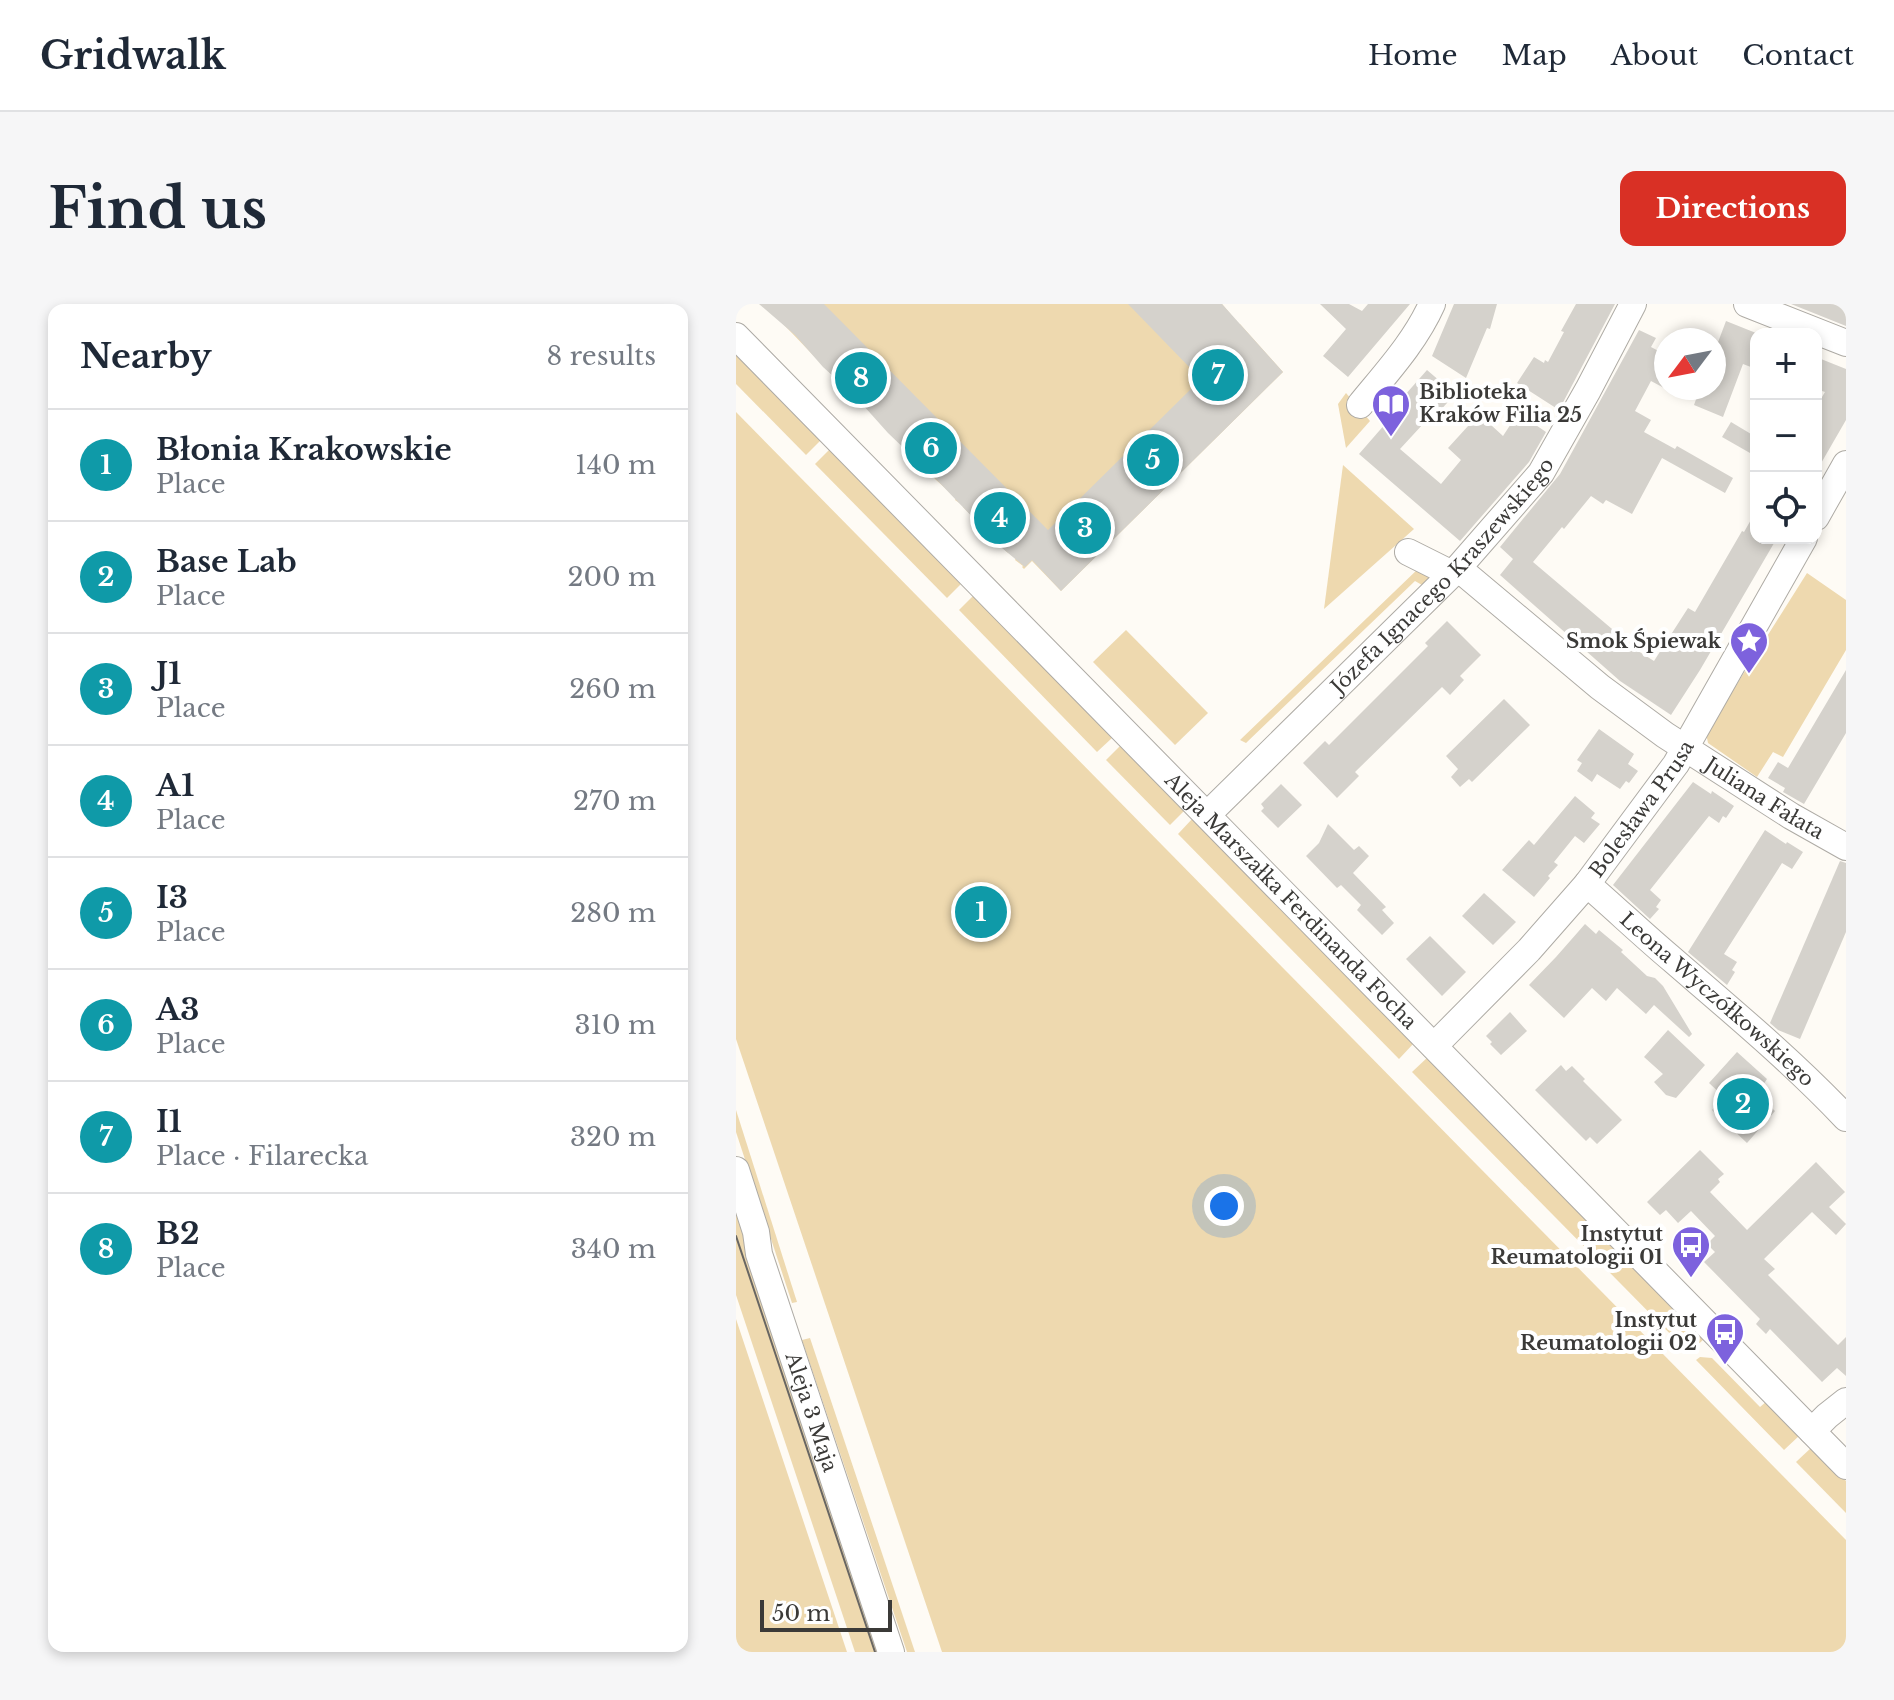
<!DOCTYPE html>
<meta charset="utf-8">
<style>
:root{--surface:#fff;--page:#f6f6f7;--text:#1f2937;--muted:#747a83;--line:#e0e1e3;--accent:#d93025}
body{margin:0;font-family:"Libre Baskerville",serif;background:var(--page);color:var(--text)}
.controls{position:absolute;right:24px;top:24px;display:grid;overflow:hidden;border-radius:16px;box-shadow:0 4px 12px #0003}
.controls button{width:72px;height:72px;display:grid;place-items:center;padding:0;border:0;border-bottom:2px solid var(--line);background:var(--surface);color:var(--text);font:40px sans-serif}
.compass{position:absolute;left:918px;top:24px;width:72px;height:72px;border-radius:50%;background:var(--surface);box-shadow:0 4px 12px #0003;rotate:238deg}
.scale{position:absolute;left:24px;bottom:20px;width:132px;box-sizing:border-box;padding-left:8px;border:4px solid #3b3a38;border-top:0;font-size:22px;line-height:28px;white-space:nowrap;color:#3b3a38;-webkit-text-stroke:6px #fff;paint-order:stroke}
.you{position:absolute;left:488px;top:902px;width:28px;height:28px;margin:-20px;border:6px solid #fff;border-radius:50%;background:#1a73e8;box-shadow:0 0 0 12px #1a73e833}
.badge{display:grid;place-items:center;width:52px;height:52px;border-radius:50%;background:var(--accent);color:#fff;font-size:26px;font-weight:700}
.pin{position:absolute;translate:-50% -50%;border:4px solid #fff;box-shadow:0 2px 8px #0006}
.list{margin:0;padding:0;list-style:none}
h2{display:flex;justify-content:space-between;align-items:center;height:104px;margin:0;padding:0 32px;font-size:34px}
h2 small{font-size:26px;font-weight:400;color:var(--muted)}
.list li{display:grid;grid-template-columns:52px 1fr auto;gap:24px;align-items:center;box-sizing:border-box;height:112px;padding:0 32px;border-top:2px solid var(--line)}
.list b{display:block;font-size:30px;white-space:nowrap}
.list p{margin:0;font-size:26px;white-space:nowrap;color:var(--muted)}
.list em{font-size:26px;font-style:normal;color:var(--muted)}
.icon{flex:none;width:44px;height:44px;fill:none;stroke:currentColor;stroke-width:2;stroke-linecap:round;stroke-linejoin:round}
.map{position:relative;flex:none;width:1110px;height:1348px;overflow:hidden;border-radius:16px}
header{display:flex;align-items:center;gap:48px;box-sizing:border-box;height:112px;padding:0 40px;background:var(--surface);border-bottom:2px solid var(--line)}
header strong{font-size:38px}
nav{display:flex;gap:44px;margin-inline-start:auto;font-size:28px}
.intro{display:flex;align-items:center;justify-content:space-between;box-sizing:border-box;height:192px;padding:0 48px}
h1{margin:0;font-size:56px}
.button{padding:20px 36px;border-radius:16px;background:var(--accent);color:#fff;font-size:28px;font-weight:700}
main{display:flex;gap:48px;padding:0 48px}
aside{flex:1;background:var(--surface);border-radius:16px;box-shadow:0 4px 12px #0003}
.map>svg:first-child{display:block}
.green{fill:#eed9af}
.building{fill:#d5d2cc}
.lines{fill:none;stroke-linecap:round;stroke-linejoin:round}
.minor-casing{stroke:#aeaba5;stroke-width:28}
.minor{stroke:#fff;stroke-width:26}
.tram{stroke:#686663;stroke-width:2}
.labels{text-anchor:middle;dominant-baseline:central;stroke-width:8;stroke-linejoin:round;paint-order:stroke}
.poi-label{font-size:20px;font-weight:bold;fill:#3b3a38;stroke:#fff;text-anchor:end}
.street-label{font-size:20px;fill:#3b3a38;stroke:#fff}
</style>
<header>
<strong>Gridwalk</strong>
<nav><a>Home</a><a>Map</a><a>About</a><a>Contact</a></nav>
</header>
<div class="intro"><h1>Find us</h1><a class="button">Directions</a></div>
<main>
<aside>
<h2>Nearby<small>8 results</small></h2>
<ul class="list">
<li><span class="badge" style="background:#0f9aa8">1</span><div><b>Błonia Krakowskie</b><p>Place</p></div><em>140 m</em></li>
<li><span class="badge" style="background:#0f9aa8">2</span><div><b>Base Lab</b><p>Place</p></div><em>200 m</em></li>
<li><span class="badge" style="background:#0f9aa8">3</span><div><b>J1</b><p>Place</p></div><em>260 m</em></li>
<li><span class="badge" style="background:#0f9aa8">4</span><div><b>A1</b><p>Place</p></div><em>270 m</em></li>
<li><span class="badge" style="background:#0f9aa8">5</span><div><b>I3</b><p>Place</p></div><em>280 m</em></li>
<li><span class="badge" style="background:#0f9aa8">6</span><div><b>A3</b><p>Place</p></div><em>310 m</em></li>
<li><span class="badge" style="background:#0f9aa8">7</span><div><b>I1</b><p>Place · Filarecka</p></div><em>320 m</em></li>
<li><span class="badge" style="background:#0f9aa8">8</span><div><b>B2</b><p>Place</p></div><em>340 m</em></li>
</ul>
</aside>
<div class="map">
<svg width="1110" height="1348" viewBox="0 0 1110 1348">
<rect width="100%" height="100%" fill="#fefbf5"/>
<!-- green -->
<g class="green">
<polygon points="28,0 486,0 497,13 495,15 501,23 504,20 547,68 325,287 296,257 288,265 286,263 287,262 279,256 280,254 271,248 227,203 228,202 219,196 220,194 199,175 193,166 191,167 185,159 183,158 184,157 134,106 132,107 132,104 126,99 125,100 124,97 108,83 109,82 101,76"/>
<polygon points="0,50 85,136 70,151 0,80"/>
<polygon points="610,89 634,117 610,144 602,100"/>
<polygon points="0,108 1110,1236 1110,1348 206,1348 0,735"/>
<polygon points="94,145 226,279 211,294 79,160"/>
<polygon points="607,161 678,225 588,305"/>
<polygon points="684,263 703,274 693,285 679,277 510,439 504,436"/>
<polygon points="1071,269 1110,296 1110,346 1047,453 1037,448 1021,473 972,439 970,429"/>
<polygon points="238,291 377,433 361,448 223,306"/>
<polygon points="390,326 472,409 439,441 357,358"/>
<polygon points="385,441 449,506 434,521 370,456"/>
<polygon points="457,514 678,739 663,755 442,530"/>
<polygon points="693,752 969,1034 953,1049 676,768"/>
<polygon points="0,806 61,998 56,999 0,828"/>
<polygon points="0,899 150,1348 119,1348 0,991"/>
<polygon points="0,1015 111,1348 0,1348"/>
<polygon points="74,1034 179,1348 171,1348 66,1036"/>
<polygon points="964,1053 976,1054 1024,1103 1031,1097 1064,1131 1048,1146 960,1056"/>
<polygon points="1076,1143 1110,1177 1110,1209 1060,1158"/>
</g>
<!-- building -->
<g class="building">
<polygon points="23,0 88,0 312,226 457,83 460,74 457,67 392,0 486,0 547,68 325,287 296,256 289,263 266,244 199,174 152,129 118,91 87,63 59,31"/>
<polygon points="584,0 613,0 626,7 632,0 674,0 612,73 587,52 610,25"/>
<polygon points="718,0 761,0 754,25 751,24 730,74 696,52"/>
<polygon points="840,0 879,0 823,106 781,79 798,53 808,59 809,56 812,58 828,28 825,27"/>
<polygon points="1055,0 1110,0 1110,22"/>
<polygon points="990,17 1020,29 1020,65 1007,60 987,113 958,101 964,84 978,84 978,49"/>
<polygon points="903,26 920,34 915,43 930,51 930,85 915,77 899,107 915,116 908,128 939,145 941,142 997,174 989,189 926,154 896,210 870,196 867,200 855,192 828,225 826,223 797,258 902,347 918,357 952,304 959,308 1006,227 1008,228 1020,207 1020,234 1041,234 964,366 935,411 884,377 764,271 777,255 764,243 824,170"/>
<polygon points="1080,53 1110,65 1110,116 1080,168 1080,103 1089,88 1080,85"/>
<polygon points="691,66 719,90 703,108 700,106 664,145 705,180 725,156 712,144 743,110 767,132 782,109 810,128 793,158 724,237 623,150 657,111 654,108"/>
<polygon points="995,118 1020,133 1020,139 1014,149 986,133"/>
<polygon points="711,317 745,351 724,372 728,376 714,391 706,383 619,468 623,472 601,494 567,459 589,437 593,441 692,342 689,339"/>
<polygon points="1110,366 1110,429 1068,500 1047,488 1049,484 1032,474 1042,458 1052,464"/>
<polygon points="768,395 794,421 736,478 733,475 724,483 715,473 722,465 710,452"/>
<polygon points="863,425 898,450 892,460 902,467 893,479 890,477 884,485 861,470 856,478 841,467 846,459 841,456"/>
<polygon points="957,478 975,490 976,487 998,502 990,514 987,512 983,519 973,512 914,586 925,596 920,603 923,605 914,615 877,581"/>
<polygon points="545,480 566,501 542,524 525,507 528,504 525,500"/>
<polygon points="839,492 859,509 855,514 864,520 848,539 839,532 818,558 822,561 812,572 814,574 798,593 766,566 793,536 798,541"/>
<polygon points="592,520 618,546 623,542 633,552 617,569 650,603 646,606 658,619 646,631 621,606 625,601 605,581 601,584 570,552 583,539"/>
<polygon points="1029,526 1050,540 1051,538 1067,548 1056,565 1046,559 988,650 1001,658 996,666 999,668 991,681 952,648"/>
<polygon points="1104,557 1110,559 1110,628 1064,735 1042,726 1034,719"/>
<polygon points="748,589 780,618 757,641 726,612"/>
<polygon points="849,620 860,630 863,626 887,646 885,648 911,672 919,674 927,682 956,730 953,733 918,701 910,710 881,684 870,697 856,684 828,714 793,681 820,653"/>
<polygon points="694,632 730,668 706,692 670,655"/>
<polygon points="774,708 791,727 765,751 754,740 756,738 750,732"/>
<polygon points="932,726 969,761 940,794 930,791 918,778 927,770 908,753"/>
<polygon points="1001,748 1031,775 1021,790 1039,807 1011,839 976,806 988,793 973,779"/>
<polygon points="825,761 830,767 836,762 849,775 847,777 886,816 861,840 854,833 850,837 799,786"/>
<polygon points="964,846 988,870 982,875 984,878 974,888 1011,926 1080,858 1109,888 1093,903 1110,920 1100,931 1076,908 1028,955 1039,965 1032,971 1102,1041 1110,1033 1110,1072 1101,1064 1086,1078 1034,1025 1030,1030 1020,1020 1024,1015 968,958 979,948 971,940 979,932 955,907 942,919 930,906 924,911 911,898"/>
</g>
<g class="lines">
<defs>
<g id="minor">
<polyline points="1011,0 1110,39"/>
<path id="s1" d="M0 32 1110 1162"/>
<path d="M624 101C650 69 679 38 696 0"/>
<polyline points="1080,213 1110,160"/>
<polyline points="672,248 716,270"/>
<path id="s2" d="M722 264 864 383 929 431 1055 512 1110 543"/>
<path id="s3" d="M471 511 722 264 805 169 852 86 897 0"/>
<path id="s4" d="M851 580C880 605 908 632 938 657 997 708 1056 757 1110 814"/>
<path id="s5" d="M698 742 793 646 851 580 940 460 1068 234"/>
<path id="s6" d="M0 866 20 928 23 950 155 1348"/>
<polyline points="1076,1127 1091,1112 1110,1097"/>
</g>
</defs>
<!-- minor casing -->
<use href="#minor" class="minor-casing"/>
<!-- minor -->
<use href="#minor" class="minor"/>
<!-- tram -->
<polyline class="tram" points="0,932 139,1348"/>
</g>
<!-- icons -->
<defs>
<symbol id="library-pin" viewBox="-11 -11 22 30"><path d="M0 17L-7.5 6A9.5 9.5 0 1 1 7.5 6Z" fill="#7d62dd" stroke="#fff"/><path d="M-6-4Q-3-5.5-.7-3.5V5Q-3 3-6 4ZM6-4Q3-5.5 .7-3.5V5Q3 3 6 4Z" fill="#fff"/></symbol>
<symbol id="sight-pin" viewBox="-11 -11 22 30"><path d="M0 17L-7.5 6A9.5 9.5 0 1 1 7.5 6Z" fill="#7d62dd" stroke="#fff"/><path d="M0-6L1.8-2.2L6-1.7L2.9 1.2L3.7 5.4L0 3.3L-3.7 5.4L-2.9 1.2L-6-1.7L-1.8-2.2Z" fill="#fff"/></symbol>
<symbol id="bus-pin" viewBox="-11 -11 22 30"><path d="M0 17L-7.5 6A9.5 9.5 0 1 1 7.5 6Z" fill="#7d62dd" stroke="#fff"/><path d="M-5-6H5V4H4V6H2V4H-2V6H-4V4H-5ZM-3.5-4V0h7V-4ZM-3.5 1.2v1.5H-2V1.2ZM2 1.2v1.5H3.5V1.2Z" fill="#fff"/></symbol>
</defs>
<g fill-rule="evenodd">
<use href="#library-pin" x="633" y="78" width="44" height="60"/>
<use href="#sight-pin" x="991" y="315" width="44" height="60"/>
<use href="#bus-pin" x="933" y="919" width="44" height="60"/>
<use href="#bus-pin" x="967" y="1006" width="44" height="60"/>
</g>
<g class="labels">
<!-- poi labels -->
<g class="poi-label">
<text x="683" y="88" text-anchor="start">Biblioteka<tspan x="683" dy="23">Kraków Filia 25</tspan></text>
<text x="985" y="337">Smok Śpiewak</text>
<text x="927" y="930">Instytut<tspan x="927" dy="23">Reumatologii 01</tspan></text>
<text x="961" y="1016">Instytut<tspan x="961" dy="23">Reumatologii 02</tspan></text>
</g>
<!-- street labels -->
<g class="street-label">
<text stroke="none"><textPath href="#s3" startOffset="336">Józefa Ignacego Kraszewskiego</textPath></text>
<text stroke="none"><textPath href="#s2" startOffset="384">Juliana Fałata</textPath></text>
<text stroke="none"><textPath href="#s5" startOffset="316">Bolesława Prusa</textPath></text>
<text stroke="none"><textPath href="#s1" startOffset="792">Aleja Marszałka Ferdinanda Focha</textPath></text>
<text stroke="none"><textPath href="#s4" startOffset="174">Leona Wyczółkowskiego</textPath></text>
<text stroke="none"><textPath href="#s6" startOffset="254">Aleja 3 Maja</textPath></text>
</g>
</g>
</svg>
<div class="controls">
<button>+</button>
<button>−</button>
<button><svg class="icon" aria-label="locate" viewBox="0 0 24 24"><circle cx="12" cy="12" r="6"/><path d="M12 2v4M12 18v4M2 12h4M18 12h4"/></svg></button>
</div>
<svg class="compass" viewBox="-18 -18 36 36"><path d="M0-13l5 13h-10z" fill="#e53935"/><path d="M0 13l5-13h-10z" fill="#747a83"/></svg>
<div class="scale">50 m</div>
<div class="you"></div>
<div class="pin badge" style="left:245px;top:608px;background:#0f9aa8">1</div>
<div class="pin badge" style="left:1007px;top:800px;background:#0f9aa8">2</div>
<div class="pin badge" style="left:349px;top:224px;background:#0f9aa8">3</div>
<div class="pin badge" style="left:264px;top:214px;background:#0f9aa8">4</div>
<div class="pin badge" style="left:417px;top:156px;background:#0f9aa8">5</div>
<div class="pin badge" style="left:195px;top:144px;background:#0f9aa8">6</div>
<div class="pin badge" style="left:482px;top:71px;background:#0f9aa8">7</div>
<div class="pin badge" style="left:125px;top:74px;background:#0f9aa8">8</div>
</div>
</main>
